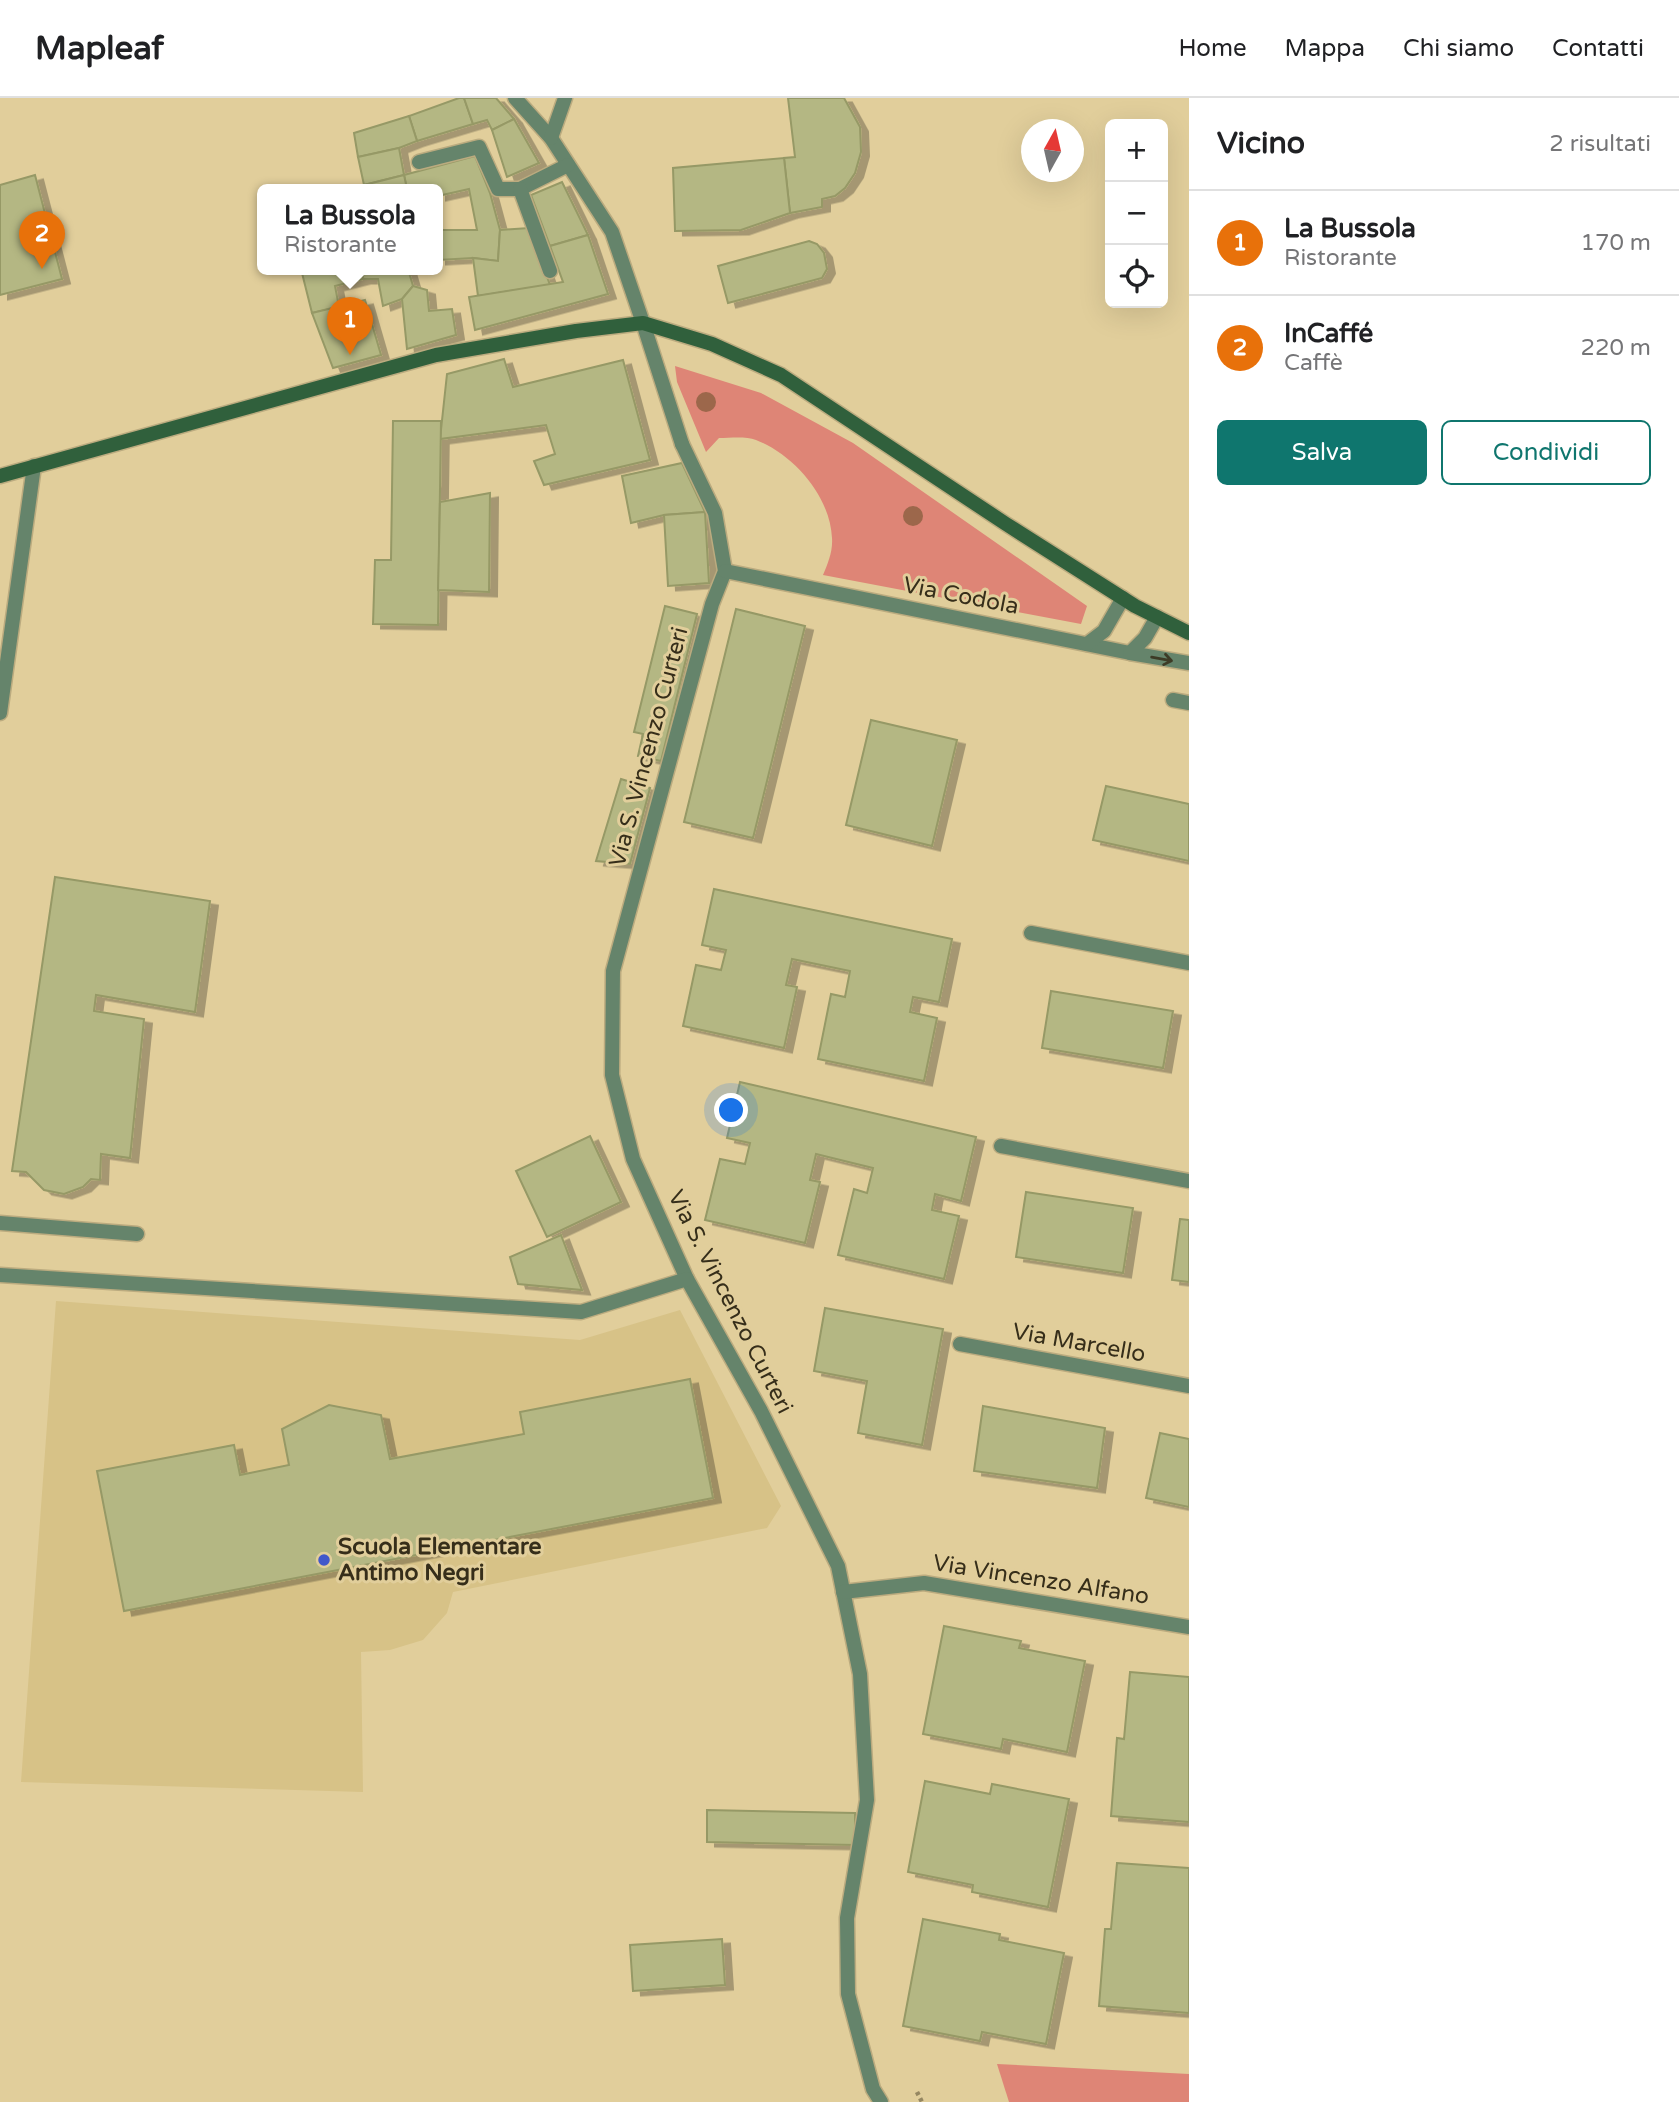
<!DOCTYPE html>
<html lang="it">
<meta charset="utf-8">
<style>
:root{--surface:#fff;--page:#f2f2f2;--text:#202124;--muted:#757577;--line:#e0e0e0;--accent:#0f766e}
body{margin:0;font-family:"Varela Round",sans-serif;background:var(--page);color:var(--text)}
.controls{position:absolute;right:21px;top:21px;display:grid;overflow:hidden;border-radius:10px;box-shadow:0 7px 28px #0002}
.controls button{width:63px;height:63px;display:grid;place-items:center;padding:0;border:0;border-bottom:2px solid var(--line);background:var(--surface);color:var(--text);font:35px sans-serif}
.compass{position:absolute;left:1021px;top:21px;width:63px;height:63px;border-radius:50%;background:var(--surface);box-shadow:0 7px 28px #0002;rotate:8deg}
.you{position:absolute;left:732px;top:1013px;width:24px;height:24px;margin:-18px;border:5px solid #fff;border-radius:50%;background:#1a73e8;box-shadow:0 0 0 10px #1a73e833}
.badge{display:grid;place-items:center;width:46px;height:46px;border-radius:50%;background:var(--accent);color:#fff;font-size:23px;font-weight:700}
.pin{position:absolute;translate:-50% -58px;filter:drop-shadow(0 2px 4px #0008)}
.pin::after{content:'';position:absolute;top:37px;width:24px;height:21px;background:inherit;clip-path:polygon(0 0,100% 0,50% 100%)}
.popup{position:absolute;left:257px;top:86px;width:186px;height:91px;box-sizing:border-box;display:grid;place-content:center;border-radius:10px;background:var(--surface);filter:drop-shadow(0 2px 5px #0005);font-size:23px;white-space:nowrap;color:var(--muted)}
.popup b{font-size:26px;color:var(--text)}
.popup::after{content:'';position:absolute;left:50%;top:100%;margin-left:-14px;border:14px solid transparent;border-top-color:var(--surface)}
.list{margin:0;padding:0;list-style:none}
h2{display:flex;justify-content:space-between;align-items:center;height:91px;margin:0;padding:0 28px;font-size:30px}
h2 small{font-size:23px;font-weight:400;color:var(--muted)}
.list li{display:grid;grid-template-columns:46px 1fr auto;gap:21px;align-items:center;box-sizing:border-box;height:105px;padding:0 28px;border-top:2px solid var(--line)}
.list b{display:block;font-size:26px;white-space:nowrap}
.list p{margin:0;font-size:23px;white-space:nowrap;color:var(--muted)}
.list em{font-size:23px;font-style:normal;color:var(--muted)}
.actions{display:flex;gap:14px;padding:21px 28px}
.actions a{flex:1;padding:16px 0;border:2px solid var(--accent);border-radius:10px;text-align:center;font-size:24px;color:var(--accent)}
.actions .main{background:var(--accent);color:#fff}
.icon{flex:none;width:38px;height:38px;fill:none;stroke:currentColor;stroke-width:2;stroke-linecap:round;stroke-linejoin:round}
.map{position:relative;flex:none;width:1189px;height:2004px;overflow:hidden}
header{display:flex;align-items:center;gap:42px;box-sizing:border-box;height:98px;padding:0 35px;background:var(--surface);border-bottom:2px solid var(--line)}
header strong{font-size:33px}
nav{display:flex;gap:38px;margin-inline-start:auto;font-size:24px}
main{display:flex}
aside{flex:1;background:var(--surface)}
.map>svg:first-child{display:block}
.built{fill:#d7c287}
.green{fill:#de8576}
.building{fill:#b4b783;stroke:#969966;stroke-width:2;filter:url(#shadow)}
.lines{fill:none;stroke-linecap:round;stroke-linejoin:round}
.pedestrian-casing{stroke:#bbab7f;stroke-width:17}
.minor-casing{stroke:#bbab7f;stroke-width:17}
.secondary-casing{stroke:#bbab7f;stroke-width:17}
.path{stroke:#958761;stroke-width:4.5;stroke-dasharray:3.5 3.5;stroke-linecap:butt}
.pedestrian{stroke:#65846b;stroke-width:14}
.minor{stroke:#65846b;stroke-width:14}
.secondary{stroke:#30603c;stroke-width:14}
.tree{fill:#9c674b}
.oneway{stroke:#3d3b26}
.poi-dot{fill:#4158cb;stroke:#e1ce9b;stroke-width:2.5}
.labels{text-anchor:middle;dominant-baseline:central;stroke-width:6;stroke-linejoin:round;paint-order:stroke}
.street-label{font-size:23px;fill:#362e1a;stroke:#e1ce9b}
.poi-label{font-size:23px;font-weight:bold;fill:#362e1a;stroke:#e1ce9b;text-anchor:start}
</style>
<header>
<strong>Mapleaf</strong>
<nav><a>Home</a><a>Mappa</a><a>Chi siamo</a><a>Contatti</a></nav>
</header>
<main>
<div class="map">
<svg width="1189" height="2004" viewBox="0 0 1189 2004">
<defs>
<filter id="shadow"><feDropShadow dx="8" dy="4.5" stdDeviation="0" flood-color="#0004"/></filter>
</defs>
<rect width="100%" height="100%" fill="#e1ce9b"/>
<!-- built -->
<polygon class="built" points="56,1203 580,1242 680,1212 781,1408 767,1430 453,1494 447,1515 423,1542 390,1552 361,1554 363,1694 21,1684"/>
<!-- green -->
<g class="green">
<path d="M675 268 761 295 853 345 1087 508 1081 526 823 477C828 465 833 453 832 440 830 398 794 357 756 342 746 338 730 340 719 340L706 354 677 284Z"/>
<polygon points="997,1966 1189,1976 1189,2004 1009,2004"/>
</g>
<!-- building -->
<g class="building">
<polygon points="459,0 464,0 473,26 417,43 409,18"/>
<polygon points="464,0 496,0 514,21 492,32 487,22 473,26"/>
<polygon points="788,0 844,0 860,29 861,54 855,75 845,90 835,98 822,101 822,109 790,115 784,60 795,59"/>
<polygon points="409,18 417,43 399,50 358,59 354,35"/>
<polygon points="514,21 539,65 507,79 492,32"/>
<polygon points="399,50 404,77 364,87 358,59"/>
<polygon points="475,58 490,95 500,132 498,163 473,160 438,162 438,132 477,132 469,91 438,98 438,91 407,91 404,77"/>
<polygon points="784,60 790,115 741,132 675,133 673,70"/>
<polygon points="35,77 62,181 0,197 0,87"/>
<polygon points="404,77 407,91 365,91 364,87"/>
<polygon points="562,84 588,137 550,148 531,97"/>
<polygon points="529,130 550,187 478,198 473,160 498,163 500,132"/>
<polygon points="588,137 608,196 475,232 469,199 563,184 550,148"/>
<polygon points="809,143 817,146 824,155 827,171 822,180 728,205 718,168"/>
<polygon points="301,171 362,171 363,181 335,188 339,209 312,215"/>
<polygon points="362,171 408,171 413,188 402,201 383,208 378,181 363,181"/>
<polygon points="413,188 427,192 429,213 452,211 456,237 407,251 402,201"/>
<polygon points="365,202 381,257 333,270 312,215"/>
<polygon points="504,261 513,289 623,262 650,362 544,387 534,363 555,356 546,327 440,341 447,276"/>
<polygon points="393,323 441,323 438,527 373,526 375,462 391,462"/>
<polygon points="682,365 705,414 664,417 631,425 622,378"/>
<polygon points="490,395 489,494 438,492 440,404"/>
<polygon points="705,414 709,485 668,488 664,417"/>
<polygon points="665,508 697,516 661,663 638,658 643,636 634,634"/>
<polygon points="736,511 805,528 753,740 684,724"/>
<polygon points="871,622 957,642 932,748 846,727"/>
<polygon points="621,681 650,690 630,766 596,763"/>
<polygon points="1106,688 1189,706 1189,763 1093,742"/>
<polygon points="55,779 210,803 195,914 96,897 94,913 144,921 130,1060 101,1056 100,1082 91,1081 83,1089 64,1096 44,1092 26,1074 12,1073"/>
<polygon points="714,791 952,841 939,904 913,899 910,914 937,920 924,983 818,961 831,896 845,899 850,873 792,861 786,887 797,889 784,950 683,928 696,867 721,872 726,852 702,847"/>
<polygon points="1051,893 1173,913 1163,970 1042,950"/>
<polygon points="740,984 976,1039 961,1103 935,1096 932,1112 959,1118 944,1181 838,1157 854,1091 867,1095 873,1070 816,1056 810,1082 820,1084 805,1145 705,1122 720,1061 745,1066 750,1045 727,1040"/>
<polygon points="590,1038 621,1104 547,1139 516,1073"/>
<polygon points="1026,1094 1133,1110 1123,1175 1016,1159"/>
<polygon points="1180,1121 1189,1122 1189,1184 1172,1182"/>
<polygon points="561,1137 582,1192 518,1186 510,1159"/>
<polygon points="825,1210 943,1231 922,1347 858,1335 867,1283 814,1273"/>
<polygon points="690,1281 713,1400 124,1513 97,1373 234,1347 240,1377 289,1367 282,1331 329,1307 381,1317 390,1361 524,1336 520,1314"/>
<polygon points="983,1308 1105,1330 1097,1390 974,1373"/>
<polygon points="1160,1335 1189,1341 1189,1409 1146,1400"/>
<polygon points="944,1528 1021,1543 1019,1550 1085,1563 1067,1654 1003,1641 1001,1651 923,1636"/>
<polygon points="1130,1574 1189,1579 1189,1724 1111,1718 1117,1640 1124,1641"/>
<polygon points="925,1683 990,1696 992,1686 1069,1701 1048,1809 972,1794 973,1787 908,1774"/>
<polygon points="707,1712 855,1715 855,1747 707,1744"/>
<polygon points="1117,1765 1189,1770 1189,1915 1099,1908 1105,1831 1111,1831"/>
<polygon points="923,1821 1000,1836 999,1842 1064,1855 1046,1946 982,1934 980,1943 903,1928"/>
<polygon points="722,1841 725,1887 633,1893 630,1847"/>
</g>
<g class="lines">
<defs>
<polyline id="pedestrian" points="643,225 682,346"/>
<g id="minor">
<polyline points="515,0 551,40 612,134 643,225"/>
<polyline points="551,40 565,0"/>
<polyline points="419,64 479,49 498,91 520,91 568,67"/>
<polyline points="520,91 550,173"/>
<polyline points="682,346 715,415 725,473 712,506 613,873 612,977 633,1061 687,1181 761,1313 838,1468 860,1576 867,1702 847,1820 848,1896 873,1991 881,2004"/>
<polyline points="725,473 1130,555 1189,565"/>
<polyline points="1087,546 1104,533 1123,500"/>
<polyline points="1130,555 1145,540 1157,519"/>
<polyline points="1173,602 1189,605"/>
<polyline points="0,615 34,368"/>
<polyline points="1031,835 1189,865"/>
<polyline points="1001,1048 1189,1083"/>
<polyline points="0,1125 137,1136"/>
<polyline points="0,1177 581,1214 687,1181"/>
<polyline points="960,1246 1189,1288"/>
<polyline points="843,1494 924,1485 1189,1529"/>
</g>
<polyline id="secondary" points="0,378 436,257 576,233 643,225 712,246 781,277 1006,426 1135,508 1189,535"/>
</defs>
<!-- pedestrian casing -->
<use href="#pedestrian" class="pedestrian-casing"/>
<!-- minor casing -->
<use href="#minor" class="minor-casing"/>
<!-- secondary casing -->
<use href="#secondary" class="secondary-casing"/>
<!-- path -->
<polyline class="path" points="917,1994 922,2004"/>
<!-- pedestrian -->
<use href="#pedestrian" class="pedestrian"/>
<!-- minor -->
<use href="#minor" class="minor"/>
<!-- secondary -->
<use href="#secondary" class="secondary"/>
</g>
<!-- trees -->
<g class="tree">
<circle cx="706" cy="304" r="10"/>
<circle cx="913" cy="418" r="10"/>
</g>
<!-- one-way arrows -->
<defs><path id="oneway-shaft" d="M-6 0H5M1.5-3L5.5 0L1.5 3" fill="none" stroke-width="1.6" stroke-linecap="round" stroke-linejoin="round" transform="scale(1.75)"/></defs>
<use class="oneway" href="#oneway-shaft" transform="translate(1162 561) rotate(10)"/>
<!-- markers -->
<circle class="poi-dot" cx="324" cy="1462" r="7"/>
<g class="labels">
<!-- street labels -->
<g class="street-label">
<text transform="translate(961 498) rotate(11)">Via Codola</text>
<text transform="translate(649 649) rotate(-75)">Via S. Vincenzo Curteri</text>
<text transform="translate(730 1204) rotate(63)">Via S. Vincenzo Curteri</text>
<text transform="translate(1079 1245) rotate(10)">Via Marcello</text>
<text transform="translate(1041 1482) rotate(9)">Via Vincenzo Alfano</text>
</g>
<!-- poi labels -->
<g class="poi-label">
<text x="338" y="1449">Scuola Elementare<tspan x="338" dy="26">Antimo Negri</tspan></text>
</g>
</g>
</svg>
<div class="controls">
<button>+</button>
<button>−</button>
<button><svg class="icon" aria-label="locate" viewBox="0 0 24 24"><circle cx="12" cy="12" r="6"/><path d="M12 2v4M12 18v4M2 12h4M18 12h4"/></svg></button>
</div>
<svg class="compass" viewBox="-18 -18 36 36"><path d="M0-13l5 13h-10z" fill="#e53935"/><path d="M0 13l5-13h-10z" fill="#757577"/></svg>
<div class="you"></div>
<div class="pin badge" style="left:350px;top:257px;background:#e8710a">1</div>
<div class="popup"><b>La Bussola</b>Ristorante</div>
<div class="pin badge" style="left:42px;top:171px;background:#e8710a">2</div>
</div>
<aside>
<h2>Vicino<small>2 risultati</small></h2>
<ul class="list">
<li><span class="badge" style="background:#e8710a">1</span><div><b>La Bussola</b><p>Ristorante</p></div><em>170 m</em></li>
<li><span class="badge" style="background:#e8710a">2</span><div><b>InCaffé</b><p>Caffè</p></div><em>220 m</em></li>
</ul>
<div class="actions"><a class="main">Salva</a><a>Condividi</a></div>
</aside>
</main>
